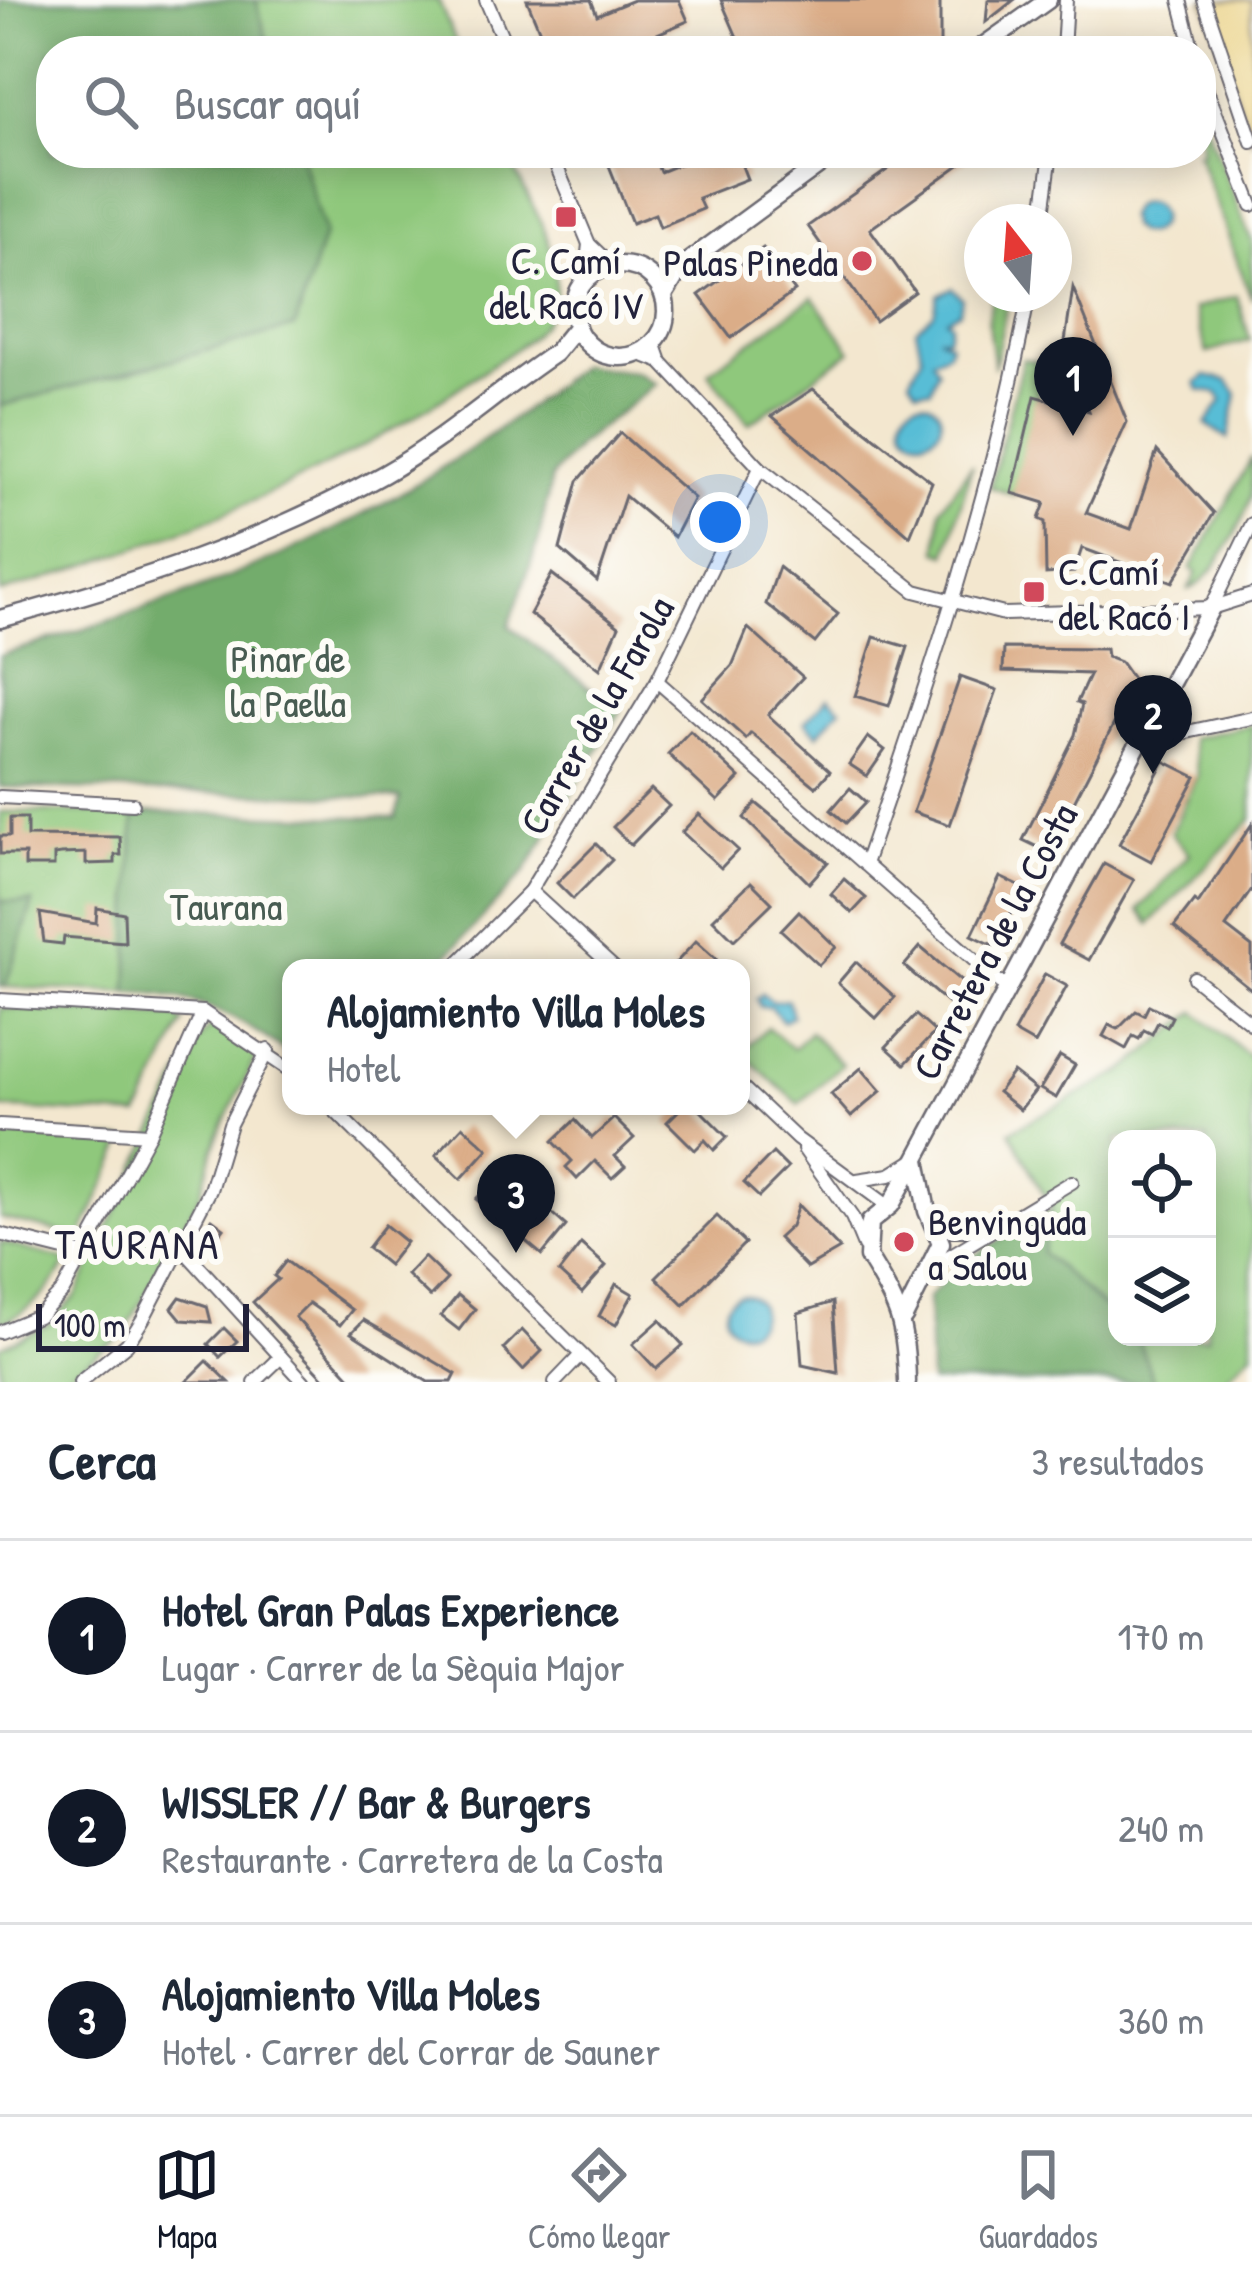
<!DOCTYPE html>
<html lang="es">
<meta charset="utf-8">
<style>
:root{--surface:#fff;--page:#f2f2f3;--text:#1f2937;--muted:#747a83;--line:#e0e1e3;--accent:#111827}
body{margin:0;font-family:"Patrick Hand",sans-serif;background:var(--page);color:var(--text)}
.controls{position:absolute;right:36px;bottom:36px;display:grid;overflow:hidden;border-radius:24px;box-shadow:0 6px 30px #0003}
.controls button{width:108px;height:108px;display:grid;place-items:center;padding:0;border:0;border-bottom:3px solid var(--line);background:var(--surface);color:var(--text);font:60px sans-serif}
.compass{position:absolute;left:964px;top:204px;width:108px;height:108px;border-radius:50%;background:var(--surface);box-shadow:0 6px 30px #0003;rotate:343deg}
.scale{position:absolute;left:36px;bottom:30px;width:213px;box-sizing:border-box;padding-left:12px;border:6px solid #22223b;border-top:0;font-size:33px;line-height:42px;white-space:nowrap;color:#22223b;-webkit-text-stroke:9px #fdfcf7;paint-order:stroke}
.you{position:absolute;left:720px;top:522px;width:42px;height:42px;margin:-30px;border:9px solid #fff;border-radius:50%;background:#1a73e8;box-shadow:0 0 0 18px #1a73e833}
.badge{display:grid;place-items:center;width:78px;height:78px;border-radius:50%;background:var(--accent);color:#fff;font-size:39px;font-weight:700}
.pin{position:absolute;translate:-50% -99px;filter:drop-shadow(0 3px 6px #0008)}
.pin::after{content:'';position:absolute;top:63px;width:42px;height:36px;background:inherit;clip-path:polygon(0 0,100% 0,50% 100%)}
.popup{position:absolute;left:282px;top:959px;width:468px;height:156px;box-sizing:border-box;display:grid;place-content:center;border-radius:24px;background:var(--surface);filter:drop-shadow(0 3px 9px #0005);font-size:39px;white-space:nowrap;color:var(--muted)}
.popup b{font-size:45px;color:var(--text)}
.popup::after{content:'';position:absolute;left:50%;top:100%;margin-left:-24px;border:24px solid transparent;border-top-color:var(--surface)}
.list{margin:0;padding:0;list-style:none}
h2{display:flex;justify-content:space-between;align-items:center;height:156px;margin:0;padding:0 48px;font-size:51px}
h2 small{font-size:39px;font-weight:400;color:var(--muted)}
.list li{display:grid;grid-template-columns:78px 1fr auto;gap:36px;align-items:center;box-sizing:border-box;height:192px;padding:0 48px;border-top:3px solid var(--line)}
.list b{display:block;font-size:45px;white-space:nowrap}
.list p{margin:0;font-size:39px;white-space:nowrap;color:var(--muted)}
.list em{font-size:39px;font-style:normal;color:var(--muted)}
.icon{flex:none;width:66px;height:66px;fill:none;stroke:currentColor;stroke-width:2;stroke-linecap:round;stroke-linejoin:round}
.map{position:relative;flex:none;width:1252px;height:1382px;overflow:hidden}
.search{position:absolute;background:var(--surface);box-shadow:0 6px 30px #0003;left:36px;right:36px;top:36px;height:132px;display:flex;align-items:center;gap:30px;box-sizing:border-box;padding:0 42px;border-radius:48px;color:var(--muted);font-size:45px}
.sheet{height:732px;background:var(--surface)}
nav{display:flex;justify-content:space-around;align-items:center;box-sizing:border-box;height:168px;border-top:3px solid var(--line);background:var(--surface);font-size:33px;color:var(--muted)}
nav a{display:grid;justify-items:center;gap:6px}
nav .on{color:var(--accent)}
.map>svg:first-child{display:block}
.green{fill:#8fc87c;stroke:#58755c;stroke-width:3}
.forest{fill:#73ac6c;stroke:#4a6754;stroke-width:3}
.sand{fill:#eeda9e;stroke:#887e6c;stroke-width:3}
.water{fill:#58bdd6;stroke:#3d7088;stroke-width:3}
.building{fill:#dbad88}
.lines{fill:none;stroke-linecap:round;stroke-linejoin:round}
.street-casing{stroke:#6b676f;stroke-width:16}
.secondary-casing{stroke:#6b676f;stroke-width:21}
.street{stroke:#fff;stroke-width:12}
.secondary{stroke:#fff;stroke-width:16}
.poi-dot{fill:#d1495b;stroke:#fdfcf7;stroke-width:4.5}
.labels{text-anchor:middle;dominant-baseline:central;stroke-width:12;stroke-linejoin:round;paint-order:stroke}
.poi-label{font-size:39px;fill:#22223b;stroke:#fdfcf7;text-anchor:start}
.park-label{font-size:39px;fill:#485c52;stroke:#fdfcf7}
.street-label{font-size:39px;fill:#22223b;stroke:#fdfcf7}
.neighbourhood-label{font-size:42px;letter-spacing:3px;fill:#22223b;stroke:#fdfcf7}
</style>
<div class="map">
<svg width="1252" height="1382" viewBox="0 0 1252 1382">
<rect width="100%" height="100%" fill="#fdfcf7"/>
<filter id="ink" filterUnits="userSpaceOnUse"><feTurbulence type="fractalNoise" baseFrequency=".00833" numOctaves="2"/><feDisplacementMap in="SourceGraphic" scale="24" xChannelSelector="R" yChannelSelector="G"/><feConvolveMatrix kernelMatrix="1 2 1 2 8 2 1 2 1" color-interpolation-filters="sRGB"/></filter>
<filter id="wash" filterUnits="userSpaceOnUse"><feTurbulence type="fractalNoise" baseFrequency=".004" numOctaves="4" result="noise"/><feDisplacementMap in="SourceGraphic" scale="48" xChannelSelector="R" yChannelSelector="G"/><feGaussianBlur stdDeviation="2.7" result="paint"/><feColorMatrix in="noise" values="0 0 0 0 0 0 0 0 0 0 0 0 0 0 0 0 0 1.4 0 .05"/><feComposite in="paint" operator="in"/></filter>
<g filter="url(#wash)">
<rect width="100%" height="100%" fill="#f3e7cf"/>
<!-- green -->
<g class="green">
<polygon points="256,0 438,0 460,51 270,51"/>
<polygon points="1201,114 1252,242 1252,300 1197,153 1201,153"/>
<path d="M300 153H506C527 198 569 257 552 306 541 338 506 354 480 373 335 476 169 542 0 593V406L295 327 324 234Z"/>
<polygon points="993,294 1009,294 994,368 988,321"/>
<polygon points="1237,296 1250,340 1207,353 1194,309"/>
<polygon points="813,297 851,351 749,424 708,372"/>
<polygon points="1023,359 1045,364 1014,495 990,487"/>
<path d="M1252 457C1252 469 1252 484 1251 496 1244 521 1212 583 1189 589L1197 572 1191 569Z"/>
<polygon points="972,464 947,554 938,551 941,508"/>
<polygon points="1252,725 1252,819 1150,924 1139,910 1189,854 1171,833 1198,776 1191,738"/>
<polygon points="0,812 134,812 128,993 5,987 33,903 0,901"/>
<polygon points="0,1008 174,1016 184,1022 139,1116 0,1108"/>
<polygon points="1196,1012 1252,1059 1252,1352 1221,1382 1154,1382 1137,1337 1207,1337 1207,1139 1117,1139 1117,1319 1041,1253 1052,1209 1010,1131 1124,1071"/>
<polygon points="211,1026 259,1052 218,1135 200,1195 123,1335 56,1382 0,1382 0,1347 48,1325 76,1296 197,1041"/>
<polygon points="767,1027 793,1049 810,1032 842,1064 799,1104 741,1053"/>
<polygon points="0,1130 125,1140 81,1237 0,1218"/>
<path d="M0 1242 67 1260C53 1290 31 1311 0 1323Z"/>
</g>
<!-- forest -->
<g class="forest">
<polygon points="0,0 256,0 270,51 51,51 51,153 300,153 324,234 295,327 0,406"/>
<path d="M580 365 637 372 656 384 581 443 552 476 538 543 509 626 621 711 525 872 435 968H291V1056C240 1017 193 993 128 993L134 812 396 818 400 798 0 787V655C226 588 399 520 580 365Z"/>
<polygon points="0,901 33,902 5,987 0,987"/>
<polygon points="1052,1209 1042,1253 1117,1319 1117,1337 1137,1337 1154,1382 930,1382 928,1297 959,1265"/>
</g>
<!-- sand -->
<polygon class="sand" points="1204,0 1252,0 1252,142"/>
<!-- water -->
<g class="water">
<circle cx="1144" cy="218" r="16"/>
<polygon points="952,288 962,298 960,311 946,319 951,323 948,337 938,336 950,343 948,351 933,359 938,370 931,389 917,390 910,379 922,356 916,329 934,313 938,295"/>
<polygon points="1206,376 1228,381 1237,394 1228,439 1206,424 1222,401 1217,393 1199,390 1196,383"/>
<circle cx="922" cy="420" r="19"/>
<polygon points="828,697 841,708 818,734 805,722"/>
<polygon points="762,994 772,1002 788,1000 792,1016 783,1021 770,1007 760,1007 756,999"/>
<circle cx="743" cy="1313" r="18"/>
</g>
<g id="blocks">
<!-- building -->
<g class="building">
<polygon points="527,0 591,0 597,15 633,0 679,0 688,21 617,51 548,51"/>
<polygon points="721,0 940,0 940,51 743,51"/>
<polygon points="988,0 1014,0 986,22"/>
<polygon points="604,153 652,153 660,172 707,153 737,153 747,179 698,198 703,209 660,227 655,214 632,223"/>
<polygon points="911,153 976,153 870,229 915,292 875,321 808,226"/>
<polygon points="763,248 795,291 731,338 699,295"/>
<polygon points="1073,288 1127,422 1086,513 1131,529 1157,451 1214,513 1173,582 1082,548 1074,572 1046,574 1045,522 1039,519 1045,503 1012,493 1035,396 1089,411 1064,348"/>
<polygon points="813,389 932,482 910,536 772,416"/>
<polygon points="620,433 694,498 674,537 625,496 597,581 560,549 578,481"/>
<polygon points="779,567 838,614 815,643 766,604"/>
<polygon points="552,574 619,626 600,669 530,614"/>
<polygon points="748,628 803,677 768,715 830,771 816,787 751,733 746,739 702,699 732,666"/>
<polygon points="874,637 908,647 889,706 855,696"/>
<polygon points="1004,648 1106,649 1107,657 1120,662 1135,683 1048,852 1023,840 1075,735 1082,704 1077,702 1090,674 1003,671"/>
<polygon points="960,677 997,690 950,825 913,812"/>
<polygon points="690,731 740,778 718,801 668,754"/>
<polygon points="868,737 885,750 867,776 849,764"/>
<polygon points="1164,761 1196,777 1151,861 1119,844"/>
<polygon points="850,788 866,802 846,823 831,810"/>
<polygon points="651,789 669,806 631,845 613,827"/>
<polygon points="756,803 828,862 809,883 744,818"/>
<polygon points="699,814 738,850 721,868 682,832"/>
<polygon points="10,818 27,818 27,836 120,837 121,855 115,855 115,863 86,864 86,853 61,854 54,855 54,866 25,866 25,854 0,854 0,836 10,836"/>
<polygon points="1252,824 1252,889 1226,927 1252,947 1252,990 1174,927 1194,901 1198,904"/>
<polygon points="596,844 612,860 573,899 557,883"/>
<polygon points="1104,864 1134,880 1089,960 1059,944"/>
<polygon points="1000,877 1023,888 995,946 972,935"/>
<polygon points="844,879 866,898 852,913 831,894"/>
<polygon points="751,882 772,903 734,940 713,919"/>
<polygon points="97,908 124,913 125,942 64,937 63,944 44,942 40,913 96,923"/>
<polygon points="799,911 836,947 819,965 781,930"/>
<polygon points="696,941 716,959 708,968 671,968"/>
<polygon points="920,947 969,988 952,1007 904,966"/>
<polygon points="856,962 895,997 876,1018 838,983"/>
<polygon points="1045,974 1067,986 1035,1044 1014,1032"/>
<polygon points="1149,1005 1172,1017 1167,1027 1158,1022 1152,1034 1144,1030 1139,1039 1133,1036 1126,1049 1103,1036 1109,1025 1118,1029 1136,1011 1144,1015"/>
<polygon points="916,1015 935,1032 905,1064 886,1047"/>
<polygon points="1060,1056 1075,1065 1056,1098 1040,1089"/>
<polygon points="861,1068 881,1091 851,1117 831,1094"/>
<polygon points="1013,1072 1036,1090 1020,1110 998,1092"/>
<polygon points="672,1106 696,1106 727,1137 714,1150 705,1140 695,1150 667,1122 678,1111"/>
<polygon points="614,1118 634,1138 615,1156 625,1166 612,1178 595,1161 577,1179 566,1167 572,1161 553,1141 575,1120 592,1138"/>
<polygon points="463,1126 488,1149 461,1179 436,1155"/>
<polygon points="773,1153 788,1168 759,1197 744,1183"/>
<polygon points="503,1170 566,1226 542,1255 476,1199"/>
<polygon points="798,1205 840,1249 807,1268 778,1238 791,1226"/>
<polygon points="717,1216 745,1243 684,1305 656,1277"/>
<polygon points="212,1219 224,1228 210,1247 198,1238"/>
<polygon points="385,1225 406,1242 388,1265 367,1248"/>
<polygon points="581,1244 606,1266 582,1293 559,1272"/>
<polygon points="424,1257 447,1279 430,1297 407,1275"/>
<polygon points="286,1261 352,1310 340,1325 309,1303 295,1317 355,1382 328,1382 253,1302 278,1279 274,1276"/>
<polygon points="616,1284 633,1294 616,1325 599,1316"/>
<polygon points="458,1295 475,1309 459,1330 441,1316"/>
<polygon points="180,1297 207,1306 211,1322 182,1320 172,1308"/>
<polygon points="833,1302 838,1373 802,1365 798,1313"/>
<polygon points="364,1320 456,1374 452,1382 428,1382 351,1333"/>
<polygon points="660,1320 683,1345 656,1369 633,1344"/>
<polygon points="224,1328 237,1341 220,1357 208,1344"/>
<polygon points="522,1330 542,1351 523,1370 503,1349"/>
<polygon points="207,1361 229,1382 186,1382"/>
</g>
</g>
</g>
<g filter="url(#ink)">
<use href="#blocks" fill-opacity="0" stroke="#6b676f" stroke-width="3"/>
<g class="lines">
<defs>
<g id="street">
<polyline points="486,0 508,51"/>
<polyline points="1180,0 1193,51"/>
<polyline points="1204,0 1252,142"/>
<polyline points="1063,51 1066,0"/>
<polyline points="1201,75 1252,205"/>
<polyline points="551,153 589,244 612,266"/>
<polyline points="1042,222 1051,153"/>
<polyline points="585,282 589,244"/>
<polyline points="654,342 661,362 760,468 915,591 1004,614 1211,608 1252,595"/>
<polyline points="638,353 661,362"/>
<polyline points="1211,608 1252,524"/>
<polyline points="657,681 1006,988"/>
<polyline points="1144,727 1173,735 1252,718"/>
<polyline points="0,797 133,804"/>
<path d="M865 864C930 676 993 490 1029 294"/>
<polyline points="530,891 614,968"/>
<polyline points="453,968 530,891 657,681 760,468"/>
<polyline points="1194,978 1252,1024"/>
<polyline points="0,1000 203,1012 291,1071"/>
<polyline points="741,1086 797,1139 888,1206"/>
<polyline points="330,1106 609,1382"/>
<polyline points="0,1125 149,1134"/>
<polyline points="804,1149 852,1217 864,1246"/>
<polyline points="857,1180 890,1175 916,1159"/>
<polyline points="940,1230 981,1230"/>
<polyline points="0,1234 84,1255"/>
<polyline points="181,1247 304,1382"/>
<polyline points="933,1266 1072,1182"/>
<polyline points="0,1332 40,1315 63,1291 149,1134 203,1012"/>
<polyline points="80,1382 127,1344 143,1319 210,1190 230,1124 268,1050"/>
<polyline points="255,1382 281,1357"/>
<polyline points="555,1382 581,1355"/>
</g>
<g id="secondary">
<polyline points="976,51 1048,0"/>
<circle cx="620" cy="311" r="46"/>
<polyline points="664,295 682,266 836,153"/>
<path d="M0 619C133 583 263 542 384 474 444 440 498 391 555 353L577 326"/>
<polyline points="904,1317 941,1243 927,1211 917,1160"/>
<path d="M907 1382C906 1323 898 1305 868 1257L870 1222 891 1205 917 1158 1211 608"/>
</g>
</defs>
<!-- street casing -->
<use href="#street" class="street-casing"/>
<!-- secondary casing -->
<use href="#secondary" class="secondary-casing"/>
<!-- street -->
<use href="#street" class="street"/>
<!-- secondary -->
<use href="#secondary" class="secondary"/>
</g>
</g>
<!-- markers -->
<g class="poi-dot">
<rect x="554" y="205" width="24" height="24" rx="6"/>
<circle cx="862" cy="261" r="12"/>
<rect x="1022" y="580" width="24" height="24" rx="6"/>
<circle cx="904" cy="1242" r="12"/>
</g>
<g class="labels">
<!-- poi labels -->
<g class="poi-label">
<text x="566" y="259" text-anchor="middle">C. Camí<tspan x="566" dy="45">del Racó IV</tspan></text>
<text x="838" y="261" text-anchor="end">Palas Pineda</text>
<text x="1058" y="570">C.Camí<tspan x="1058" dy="45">del Racó I</tspan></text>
<text x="928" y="1220">Benvinguda<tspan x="928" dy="45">a Salou</tspan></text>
</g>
<!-- park labels -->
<g class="park-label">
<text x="288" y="657">Pinar de<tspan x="288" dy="45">la Paella</tspan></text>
<text x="226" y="905">Taurana</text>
</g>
<!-- street labels -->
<g class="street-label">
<text transform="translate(596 715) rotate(-60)">Carrer de la Farola</text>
<text transform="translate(994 941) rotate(-62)">Carretera de la Costa</text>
</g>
<!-- neighbourhood labels -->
<g class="neighbourhood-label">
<text x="138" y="1243">TAURANA</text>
</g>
</g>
</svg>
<div class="controls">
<button><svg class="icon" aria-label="locate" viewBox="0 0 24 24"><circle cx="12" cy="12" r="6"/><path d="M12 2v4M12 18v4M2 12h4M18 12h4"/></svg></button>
<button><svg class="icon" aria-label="layers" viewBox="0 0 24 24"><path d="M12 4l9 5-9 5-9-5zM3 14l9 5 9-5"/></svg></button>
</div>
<svg class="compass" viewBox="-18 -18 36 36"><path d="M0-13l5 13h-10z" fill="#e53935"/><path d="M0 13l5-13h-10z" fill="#747a83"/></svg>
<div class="scale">100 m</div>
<div class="you"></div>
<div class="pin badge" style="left:1073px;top:436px">1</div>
<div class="pin badge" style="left:1153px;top:774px">2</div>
<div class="pin badge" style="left:516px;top:1253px">3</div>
<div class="popup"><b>Alojamiento Villa Moles</b>Hotel</div>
<div class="search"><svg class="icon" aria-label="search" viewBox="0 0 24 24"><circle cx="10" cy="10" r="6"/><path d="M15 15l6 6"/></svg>Buscar aquí</div>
</div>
<section class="sheet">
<h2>Cerca<small>3 resultados</small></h2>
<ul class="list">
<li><span class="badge">1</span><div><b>Hotel Gran Palas Experience</b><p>Lugar · Carrer de la Sèquia Major</p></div><em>170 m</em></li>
<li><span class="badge">2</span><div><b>WISSLER // Bar &amp; Burgers</b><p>Restaurante · Carretera de la Costa</p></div><em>240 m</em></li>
<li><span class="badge">3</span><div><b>Alojamiento Villa Moles</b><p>Hotel · Carrer del Corrar de Sauner</p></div><em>360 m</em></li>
</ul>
</section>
<nav>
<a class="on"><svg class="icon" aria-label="map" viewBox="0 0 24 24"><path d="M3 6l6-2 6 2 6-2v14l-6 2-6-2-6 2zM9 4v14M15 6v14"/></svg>Mapa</a>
<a><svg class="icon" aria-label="directions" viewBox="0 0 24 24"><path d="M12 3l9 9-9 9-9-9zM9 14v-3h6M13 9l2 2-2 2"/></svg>Cómo llegar</a>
<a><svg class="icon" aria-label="saved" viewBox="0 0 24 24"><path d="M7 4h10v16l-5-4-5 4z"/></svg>Guardados</a>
</nav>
